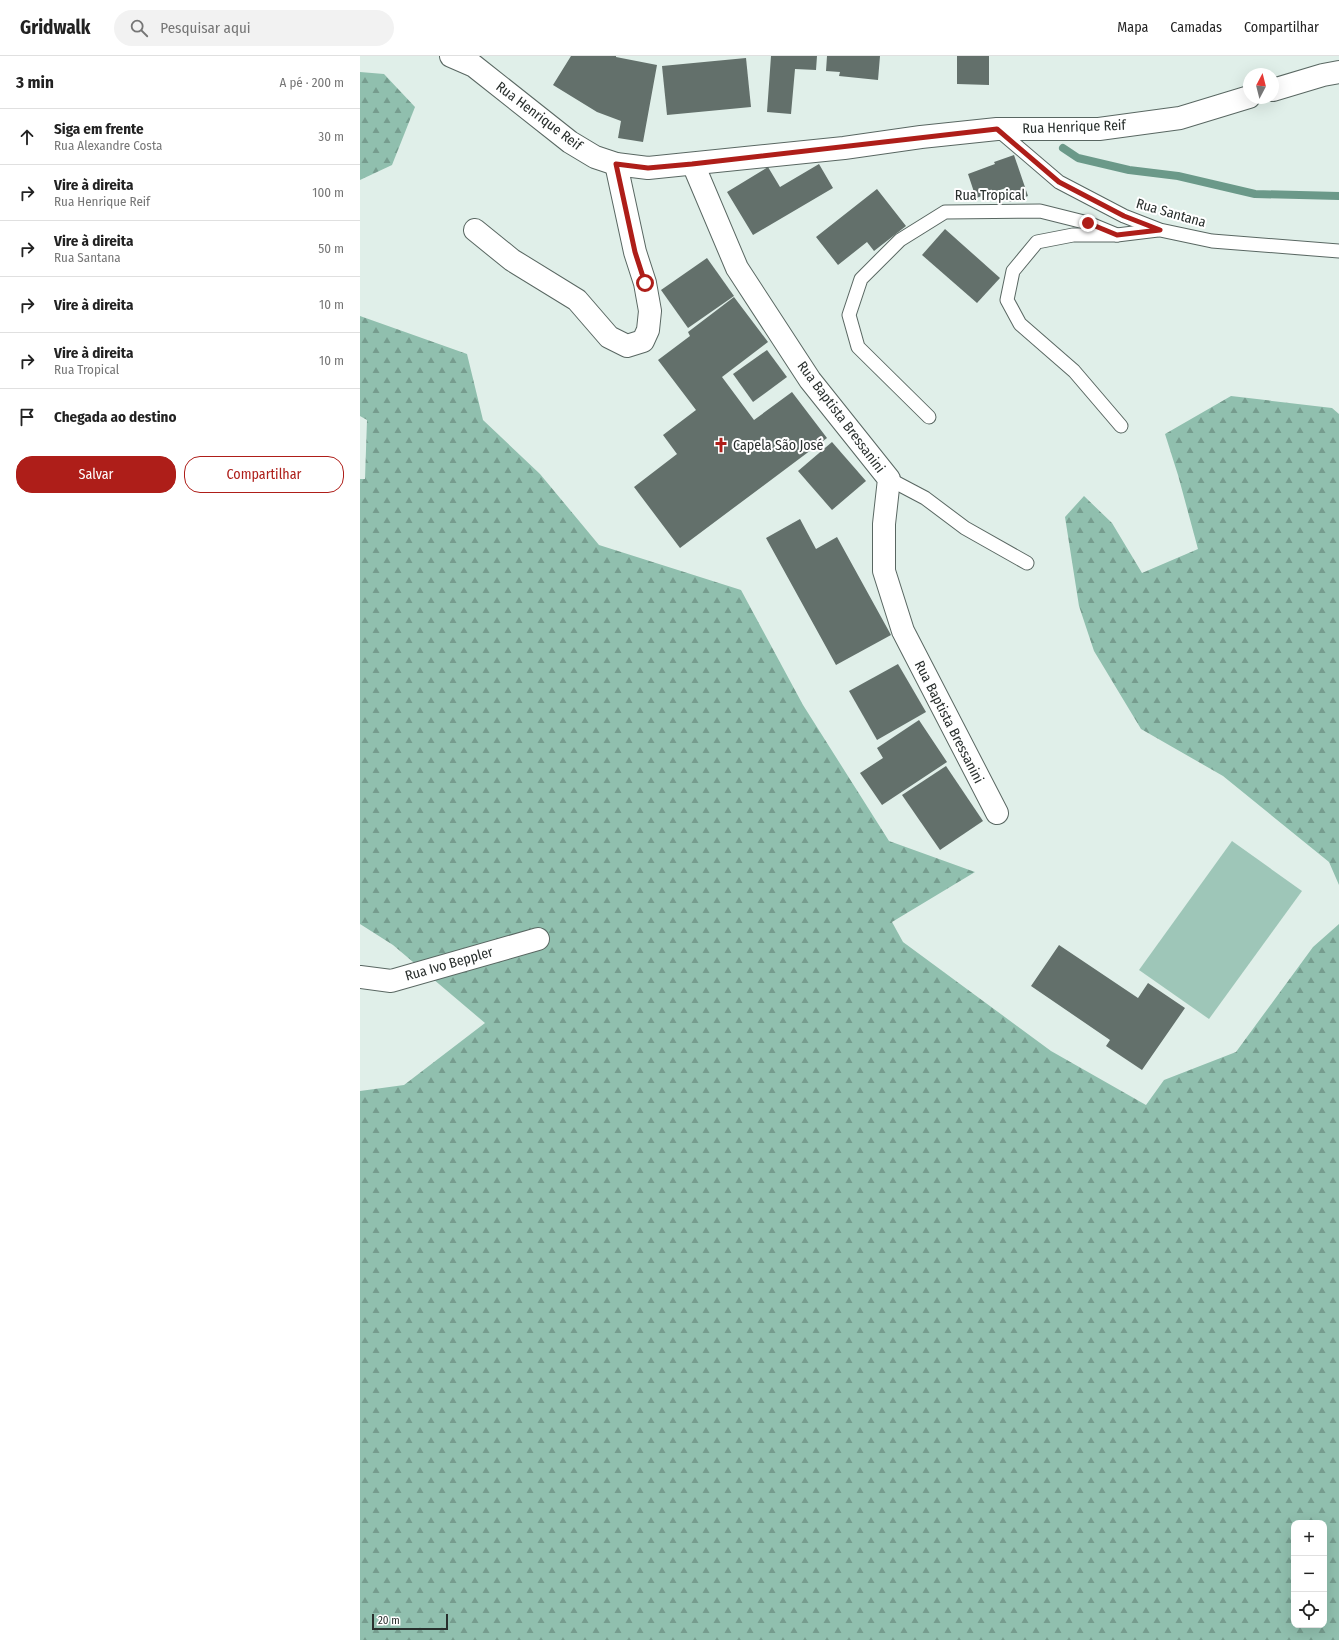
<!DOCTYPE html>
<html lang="pt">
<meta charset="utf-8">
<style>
:root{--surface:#fff;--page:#f2f2f2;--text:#222;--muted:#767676;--line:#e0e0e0;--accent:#ae1e19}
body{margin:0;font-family:"Fira Sans Condensed",sans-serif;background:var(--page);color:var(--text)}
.controls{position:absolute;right:12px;bottom:12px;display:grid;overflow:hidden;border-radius:8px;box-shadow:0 4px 16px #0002}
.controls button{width:36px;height:36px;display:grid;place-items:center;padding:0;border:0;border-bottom:1px solid var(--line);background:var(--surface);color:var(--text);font:20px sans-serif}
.compass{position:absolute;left:883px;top:12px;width:36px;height:36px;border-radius:50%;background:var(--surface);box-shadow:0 4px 16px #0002;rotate:7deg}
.scale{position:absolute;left:12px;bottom:10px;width:76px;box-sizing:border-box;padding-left:4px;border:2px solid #292f2d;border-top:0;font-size:11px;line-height:14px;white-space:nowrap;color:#292f2d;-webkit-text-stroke:3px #fff;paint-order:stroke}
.stop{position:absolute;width:12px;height:12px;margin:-9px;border:3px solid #ae1e19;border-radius:50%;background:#fff}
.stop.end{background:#ae1e19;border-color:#fff;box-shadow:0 1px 4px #0008}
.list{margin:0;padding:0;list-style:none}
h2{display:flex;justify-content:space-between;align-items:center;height:52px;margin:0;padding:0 16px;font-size:17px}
h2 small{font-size:13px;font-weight:400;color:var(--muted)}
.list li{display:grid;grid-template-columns:26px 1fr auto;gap:12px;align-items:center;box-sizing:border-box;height:56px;padding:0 16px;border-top:1px solid var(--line)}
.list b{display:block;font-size:15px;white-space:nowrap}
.list p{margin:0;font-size:13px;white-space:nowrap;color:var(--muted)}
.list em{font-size:13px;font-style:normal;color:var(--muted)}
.actions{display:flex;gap:8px;padding:12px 16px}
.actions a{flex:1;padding:9px 0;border:1px solid var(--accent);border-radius:16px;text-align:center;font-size:14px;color:var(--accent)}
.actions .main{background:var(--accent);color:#fff}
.icon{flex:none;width:22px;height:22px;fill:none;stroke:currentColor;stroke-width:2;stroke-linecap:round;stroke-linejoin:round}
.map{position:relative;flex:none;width:979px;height:1584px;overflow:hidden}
header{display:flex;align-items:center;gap:24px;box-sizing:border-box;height:56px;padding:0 20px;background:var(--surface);border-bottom:1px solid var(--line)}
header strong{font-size:19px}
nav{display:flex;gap:22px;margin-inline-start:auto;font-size:14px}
.search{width:280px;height:36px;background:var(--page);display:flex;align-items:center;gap:10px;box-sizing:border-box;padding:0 14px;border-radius:22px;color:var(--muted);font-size:15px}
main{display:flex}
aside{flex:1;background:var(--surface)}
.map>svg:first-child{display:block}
.forest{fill:url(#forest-firs);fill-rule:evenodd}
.green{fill:#9ec6b8}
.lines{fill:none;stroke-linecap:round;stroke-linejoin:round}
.stream{stroke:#6b9989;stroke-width:8}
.building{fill:#63706b}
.lane-casing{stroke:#596762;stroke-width:15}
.street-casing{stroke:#596762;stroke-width:24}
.secondary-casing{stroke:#596762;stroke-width:24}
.lane{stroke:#fff;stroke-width:13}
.street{stroke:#fff;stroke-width:22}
.secondary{stroke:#fff;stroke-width:22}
.route{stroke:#ae1e19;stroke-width:5}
.labels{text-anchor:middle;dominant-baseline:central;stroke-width:4;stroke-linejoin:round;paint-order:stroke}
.street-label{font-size:14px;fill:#292f2d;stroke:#fff}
.poi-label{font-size:14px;fill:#292f2d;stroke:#fff;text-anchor:start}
</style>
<header>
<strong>Gridwalk</strong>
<div class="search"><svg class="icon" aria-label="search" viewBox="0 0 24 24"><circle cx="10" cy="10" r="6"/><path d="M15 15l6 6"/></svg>Pesquisar aqui</div>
<nav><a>Mapa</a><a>Camadas</a><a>Compartilhar</a></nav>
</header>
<main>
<aside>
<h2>3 min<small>A pé · 200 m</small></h2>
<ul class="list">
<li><svg class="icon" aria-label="ahead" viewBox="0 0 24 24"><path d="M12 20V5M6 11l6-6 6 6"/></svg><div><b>Siga em frente</b><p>Rua Alexandre Costa</p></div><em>30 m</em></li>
<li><svg class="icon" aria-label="right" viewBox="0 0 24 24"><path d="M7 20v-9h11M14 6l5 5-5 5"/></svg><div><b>Vire à direita</b><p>Rua Henrique Reif</p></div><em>100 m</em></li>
<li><svg class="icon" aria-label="right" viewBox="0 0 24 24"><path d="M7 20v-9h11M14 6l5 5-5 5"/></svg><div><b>Vire à direita</b><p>Rua Santana</p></div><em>50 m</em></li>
<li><svg class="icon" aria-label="right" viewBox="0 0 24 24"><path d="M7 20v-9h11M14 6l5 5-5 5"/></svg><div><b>Vire à direita</b></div><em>10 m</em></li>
<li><svg class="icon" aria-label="right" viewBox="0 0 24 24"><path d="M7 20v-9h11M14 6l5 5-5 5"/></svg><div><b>Vire à direita</b><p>Rua Tropical</p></div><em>10 m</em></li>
<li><svg class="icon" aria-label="arrive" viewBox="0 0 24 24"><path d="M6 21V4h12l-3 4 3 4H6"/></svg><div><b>Chegada ao destino</b></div></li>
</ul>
<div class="actions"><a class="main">Salvar</a><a>Compartilhar</a></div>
</aside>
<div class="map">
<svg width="979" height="1584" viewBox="0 0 979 1584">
<defs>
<pattern id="forest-firs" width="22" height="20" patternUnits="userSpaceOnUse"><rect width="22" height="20" fill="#90bfae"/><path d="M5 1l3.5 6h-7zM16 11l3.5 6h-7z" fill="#769c8e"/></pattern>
</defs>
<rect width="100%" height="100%" fill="#e0efe9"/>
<!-- forest -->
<g class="forest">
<polygon points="0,16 24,18 55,51 32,109 0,124"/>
<path d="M0 260 107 298 123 364 180 418 239 489 381 534 443 649 529 785 615 816 532 866 543 886 691 995 786 1049 804 1024 876 996 953 891 979 868V1584H0V1035L44 1029 125 967 33 889 0 868V423H5L7 364 0 360ZM934 1467H964V1569H934Z"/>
<polygon points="871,340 972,352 979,358 979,829 969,806 863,720 781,673 734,595 719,550 705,461 724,440 752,467 782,517 838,493 818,419 805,378"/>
</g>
<!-- green -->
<polygon class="green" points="872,785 942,835 849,963 779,914"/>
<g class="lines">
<!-- stream -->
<polyline class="stream" points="703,92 718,102 769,114 818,120 895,138 979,140"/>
</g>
<!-- building -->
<g class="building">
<polygon points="211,0 256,0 256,1 297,9 283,86 258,82 261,65 237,56 193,29"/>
<polygon points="411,0 457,0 456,14 435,13 431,58 407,56"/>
<polygon points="467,0 520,0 518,24 479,20 480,16 466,15"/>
<polygon points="597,0 629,0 629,29 597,28"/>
<polygon points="386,2 391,51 307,59 302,10"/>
<polygon points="654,99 668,140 650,146 646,132 616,142 608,118 635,108 634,106"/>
<polygon points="459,108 473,132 393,179 367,136 408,111 420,131"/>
<polygon points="517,133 546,170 514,195 507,186 478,209 456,181"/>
<polygon points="585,173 640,222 617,247 562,199"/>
<polygon points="347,202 374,240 328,272 301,234"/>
<polygon points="374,241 408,286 362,321 394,364 432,336 467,382 320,492 274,431 317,398 303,379 336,354 298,304 330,280 328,276"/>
<polygon points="407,294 427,321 393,346 373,318"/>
<polygon points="472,386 506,425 472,454 438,415"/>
<polygon points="440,463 456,493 477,481 531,579 476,609 406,482"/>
<polygon points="538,608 566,656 517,684 489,635"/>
<polygon points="559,664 587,706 522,749 500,717 523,702 517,692"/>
<polygon points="586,710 623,765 580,794 542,739"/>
<polygon points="699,889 778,942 788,927 825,952 782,1014 746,990 750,984 671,930"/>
</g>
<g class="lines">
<defs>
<g id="lane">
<polyline points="637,73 699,126 764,160 800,174 852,185 979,195"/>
<polyline points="569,361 498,291 489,259 501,223 540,184 585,156 680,155 728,167 757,179"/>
<polyline points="761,370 714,315 660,268 647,244 653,215 677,186 713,179 757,179 798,174"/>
<polyline points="529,423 565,442 605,472 667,507"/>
</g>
<g id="street">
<polyline points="333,108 377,212 450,324 529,423 524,468 524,515 543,575 637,757"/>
<polyline points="115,174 152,204 217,244 249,281 267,290 283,285 288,274 290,255 285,227 275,196 256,108"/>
<polyline points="0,921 31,925 178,883"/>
</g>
<g id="secondary">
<polyline points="91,0 114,10 210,86 235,101 256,108 288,112 484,92 561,81 637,73 739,73 820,62 889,41"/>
<polyline points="913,34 963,19 979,16"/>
</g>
</defs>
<!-- lane casing -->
<use href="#lane" class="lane-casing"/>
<!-- street casing -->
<use href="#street" class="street-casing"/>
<!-- secondary casing -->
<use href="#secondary" class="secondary-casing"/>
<!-- lane -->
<use href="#lane" class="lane"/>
<!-- street -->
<use href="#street" class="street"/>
<!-- secondary -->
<use href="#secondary" class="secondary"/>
</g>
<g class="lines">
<!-- route -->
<polyline class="route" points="285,227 275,196 256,108 288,112 332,108 637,73 699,126 764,160 800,174 757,179 728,167"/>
</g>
<!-- icons -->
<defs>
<symbol id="church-bare" viewBox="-9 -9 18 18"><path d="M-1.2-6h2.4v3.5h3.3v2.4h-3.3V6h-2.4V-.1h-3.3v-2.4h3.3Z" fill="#ae1e19" stroke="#fff" stroke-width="2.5" paint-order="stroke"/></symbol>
</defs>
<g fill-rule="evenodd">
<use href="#church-bare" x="350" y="378" width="22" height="22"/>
</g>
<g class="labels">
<!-- street labels -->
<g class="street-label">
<text transform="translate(179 60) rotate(37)">Rua Henrique Reif</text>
<text transform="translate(714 71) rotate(-2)">Rua Henrique Reif</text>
<text x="630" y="139">Rua Tropical</text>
<text transform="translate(811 157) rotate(16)">Rua Santana</text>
<text transform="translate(481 361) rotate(53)">Rua Baptista Bressanini</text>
<text transform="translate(589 666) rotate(63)">Rua Baptista Bressanini</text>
<text transform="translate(89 908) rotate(-16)">Rua Ivo Beppler</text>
</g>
<!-- poi labels -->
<g class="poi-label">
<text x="373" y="389">Capela São José</text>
</g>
</g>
</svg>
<div class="controls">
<button>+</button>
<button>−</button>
<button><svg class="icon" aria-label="locate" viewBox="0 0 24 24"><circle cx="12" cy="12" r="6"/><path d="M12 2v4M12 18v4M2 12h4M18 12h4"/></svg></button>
</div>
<svg class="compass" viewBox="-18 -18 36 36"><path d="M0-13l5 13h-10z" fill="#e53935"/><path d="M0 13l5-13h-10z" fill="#767676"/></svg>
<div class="scale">20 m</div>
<div class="stop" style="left:285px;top:227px"></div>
<div class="stop end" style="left:728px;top:167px"></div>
</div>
</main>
